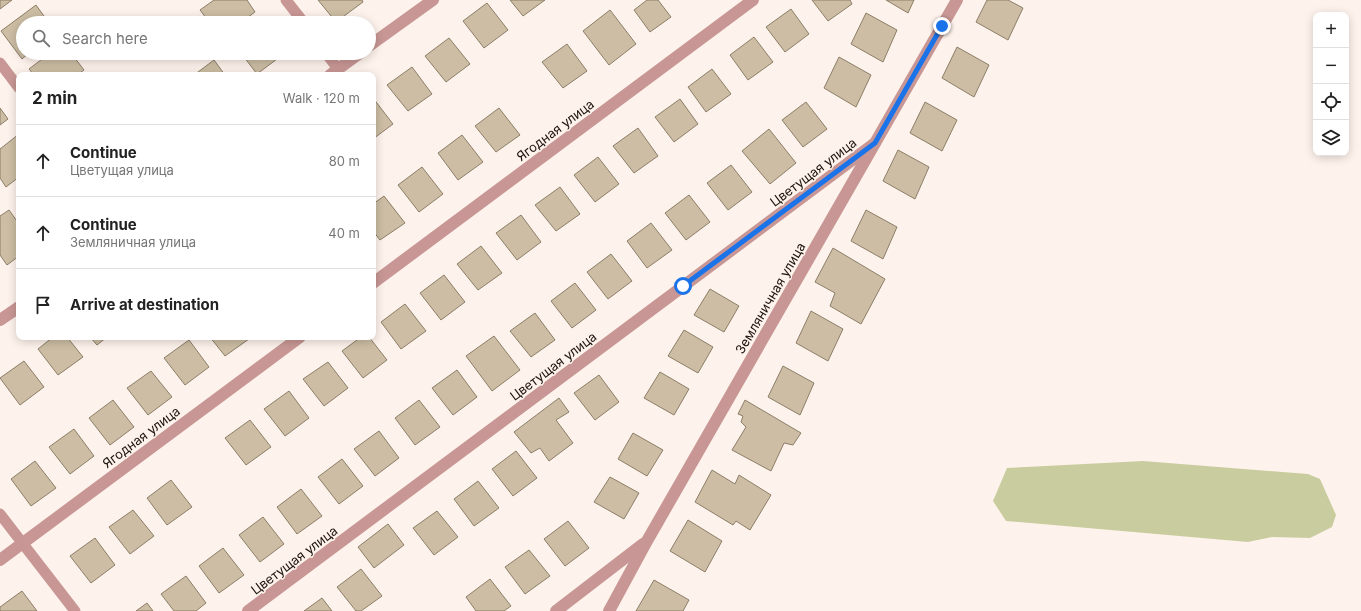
<!DOCTYPE html>
<meta charset="utf-8">
<style>
:root{--surface:#fff;--page:#f2f2f2;--text:#222;--muted:#767676;--line:#e0e0e0}
body{margin:0;font-family:Inter,sans-serif;background:var(--page);color:var(--text)}
.controls{position:absolute;right:12px;top:12px;display:grid;overflow:hidden;border-radius:8px;box-shadow:0 2px 10px #0003}
.controls button{width:36px;height:36px;display:grid;place-items:center;padding:0;border:0;border-bottom:1px solid var(--line);background:var(--surface);color:var(--text);font:20px sans-serif}
.stop{position:absolute;width:12px;height:12px;margin:-9px;border:3px solid #1a73e8;border-radius:50%;background:#fff}
.stop.end{background:#1a73e8;border-color:#fff;box-shadow:0 1px 4px #0008}
.list{margin:0;padding:0;list-style:none}
h2{display:flex;justify-content:space-between;align-items:center;height:52px;margin:0;padding:0 16px;font-size:17px}
h2 small{font-size:13px;font-weight:400;color:var(--muted)}
.list li{display:grid;grid-template-columns:26px 1fr auto;gap:12px;align-items:center;box-sizing:border-box;height:72px;padding:0 16px;border-top:1px solid var(--line)}
.list b{display:block;font-size:15px;white-space:nowrap}
.list p{margin:0;font-size:13px;white-space:nowrap;color:var(--muted)}
.list em{font-size:13px;font-style:normal;color:var(--muted)}
.icon{flex:none;width:22px;height:22px;fill:none;stroke:currentColor;stroke-width:2;stroke-linecap:round;stroke-linejoin:round}
.map{position:relative;flex:none;width:1361px;height:611px;overflow:hidden}
.search{position:absolute;background:var(--surface);box-shadow:0 2px 10px #0003;left:16px;top:16px;width:360px;height:44px;display:flex;align-items:center;gap:10px;box-sizing:border-box;padding:0 14px;border-radius:22px;color:var(--muted);font-size:15px}
.panel{position:absolute;background:var(--surface);box-shadow:0 2px 10px #0003;left:16px;top:72px;width:360px;height:268px;border-radius:8px}
.map>svg:first-child{display:block}
.green{fill:#c9cc9e}
.building{fill:#ccbda4;stroke:#8c7e67}
.lines{fill:none;stroke-linecap:round;stroke-linejoin:round}
.lane{stroke:#c89795;stroke-width:11}
.street{stroke:#c89795;stroke-width:12}
.route{stroke:#1a73e8;stroke-width:5}
.labels{text-anchor:middle;dominant-baseline:central;stroke-width:3;stroke-linejoin:round;paint-order:stroke}
.street-label{font-size:13px;fill:#1d140e;stroke:#fef3ec}
</style>
<div class="map">
<svg width="1361" height="611" viewBox="0 0 1361 611">
<rect width="100%" height="100%" fill="#fef3ec"/>
<!-- green -->
<polygon class="green" points="1143,461 1308,474 1320,479 1336,515 1332,527 1310,538 1272,537 1248,542 1006,521 993,501 1007,468"/>
<!-- building -->
<g class="building">
<polygon points="0,0 12,0 0,9"/>
<polygon points="214,0 247,0 255,12 240,23 210,23 200,10"/>
<polygon points="318,0 362,0 363,2 336,22"/>
<polygon points="510,0 545,0 523,16"/>
<polygon points="647,0 658,0 671,17 650,32 634,10"/>
<polygon points="812,0 850,0 852,4 828,21"/>
<polygon points="886,0 914,0 908,13"/>
<polygon points="987,0 1008,0 1023,8 1008,40 976,22"/>
<polygon points="487,3 508,30 484,48 463,21"/>
<polygon points="36,5 49,23 23,23 23,53 29,53 22,59 1,31"/>
<polygon points="791,9 809,34 785,52 766,27"/>
<polygon points="610,10 636,44 609,65 583,31"/>
<polygon points="866,13 897,30 883,62 851,44"/>
<polygon points="754,37 773,62 748,80 730,55"/>
<polygon points="449,38 470,64 446,82 425,56"/>
<polygon points="567,44 587,71 563,88 542,62"/>
<polygon points="957,47 989,65 974,97 942,78"/>
<polygon points="50,53 71,53 84,70 77,75 34,75 29,69"/>
<polygon points="241,53 285,53 257,74"/>
<polygon points="839,57 871,75 856,107 824,88"/>
<polygon points="214,60 225,75 194,75"/>
<polygon points="412,67 432,94 408,111 387,85"/>
<polygon points="712,69 731,94 706,112 688,87"/>
<polygon points="373,98 393,124 373,139"/>
<polygon points="680,99 698,124 674,142 655,117"/>
<polygon points="806,102 827,129 803,147 782,120"/>
<polygon points="925,102 957,120 942,151 910,133"/>
<polygon points="0,108 8,119 0,125"/>
<polygon points="499,108 520,135 496,152 475,126"/>
<polygon points="638,128 658,156 634,173 613,146"/>
<polygon points="769,129 796,163 770,184 742,151"/>
<polygon points="19,134 19,177 6,187 0,178 0,149"/>
<polygon points="462,135 483,162 458,180 438,153"/>
<polygon points="898,150 929,167 915,199 883,181"/>
<polygon points="598,157 619,184 595,202 574,175"/>
<polygon points="731,165 752,192 728,210 707,183"/>
<polygon points="422,167 443,194 419,212 398,185"/>
<polygon points="560,187 580,214 556,231 535,205"/>
<polygon points="689,195 710,222 686,240 665,213"/>
<polygon points="384,196 405,223 380,240 373,231 373,204"/>
<polygon points="9,210 19,224 19,256 7,265 0,255 0,216"/>
<polygon points="866,210 897,227 883,259 851,241"/>
<polygon points="521,215 541,242 517,260 496,233"/>
<polygon points="651,223 672,250 647,268 627,241"/>
<polygon points="481,246 502,273 478,290 457,264"/>
<polygon points="833,248 885,279 861,324 830,306 835,293 815,282"/>
<polygon points="611,254 632,281 608,299 587,272"/>
<polygon points="444,275 465,302 441,320 420,293"/>
<polygon points="575,283 596,310 572,328 551,301"/>
<polygon points="710,289 739,306 724,332 694,315"/>
<polygon points="405,304 426,331 401,349 381,322"/>
<polygon points="811,311 843,329 828,361 796,343"/>
<polygon points="535,313 555,340 531,357 510,331"/>
<polygon points="684,330 713,347 698,373 668,356"/>
<polygon points="494,336 520,370 492,391 466,356"/>
<polygon points="53,337 67,337 83,357 58,375 38,349"/>
<polygon points="90,337 107,337 97,345"/>
<polygon points="210,337 248,337 249,339 225,356"/>
<polygon points="361,337 369,337 387,360 363,378 342,351"/>
<polygon points="189,340 209,367 185,385 164,358"/>
<polygon points="24,361 44,387 20,405 0,378"/>
<polygon points="328,362 348,388 324,406 303,379"/>
<polygon points="783,366 814,383 800,415 768,397"/>
<polygon points="457,370 477,397 453,415 432,388"/>
<polygon points="151,371 172,397 148,415 127,388"/>
<polygon points="660,372 689,389 674,415 644,398"/>
<polygon points="599,375 619,402 595,420 574,393"/>
<polygon points="289,391 309,418 285,436 264,409"/>
<polygon points="559,398 569,412 556,420 573,443 549,461 540,448 531,453 514,432"/>
<polygon points="113,400 134,427 110,445 89,418"/>
<polygon points="419,400 440,427 415,445 395,418"/>
<polygon points="745,400 801,433 793,445 784,443 771,471 732,450 746,427 741,422 743,416 738,414"/>
<polygon points="250,420 271,447 246,465 225,438"/>
<polygon points="74,429 94,456 70,474 49,447"/>
<polygon points="379,431 399,458 375,476 354,449"/>
<polygon points="633,433 663,450 647,476 618,459"/>
<polygon points="516,451 537,478 513,496 492,469"/>
<polygon points="342,459 363,486 339,504 318,477"/>
<polygon points="35,461 56,488 31,506 11,479"/>
<polygon points="712,470 735,484 739,475 771,495 750,530 736,521 733,525 695,502"/>
<polygon points="610,477 639,493 624,519 594,502"/>
<polygon points="171,480 192,507 167,525 147,498"/>
<polygon points="478,481 499,508 474,526 454,499"/>
<polygon points="301,489 322,516 297,534 277,507"/>
<polygon points="133,510 154,536 130,554 109,527"/>
<polygon points="437,511 458,537 434,555 413,528"/>
<polygon points="263,517 284,544 260,562 239,535"/>
<polygon points="688,520 722,541 705,572 670,551"/>
<polygon points="568,521 589,548 565,566 544,539"/>
<polygon points="388,524 404,545 374,568 358,547"/>
<polygon points="95,538 115,565 91,583 70,556"/>
<polygon points="223,548 244,575 219,593 199,566"/>
<polygon points="529,550 550,576 525,594 505,567"/>
<polygon points="361,569 382,596 361,611 356,611 337,587"/>
<polygon points="186,576 206,603 196,611 174,611 161,594"/>
<polygon points="490,579 511,606 504,611 476,611 466,597"/>
<polygon points="654,580 689,600 683,611 636,611"/>
<polygon points="22,591 37,611 0,611 0,607"/>
<polygon points="322,598 332,611 304,611"/>
<polygon points="147,603 153,611 136,611"/>
</g>
<g class="lines">
<!-- lane -->
<g class="lane">
<polyline points="286,0 304,23"/>
<polyline points="326,53 338,69"/>
<polyline points="0,63 19,88"/>
<polyline points="0,514 75,611"/>
</g>
<!-- street -->
<g class="street">
<polyline points="369,46 433,0"/>
<polyline points="330,75 360,53"/>
<polyline points="373,283 753,0"/>
<polyline points="0,320 19,307"/>
<polyline points="0,560 300,337"/>
<polyline points="248,611 875,143"/>
<polyline points="556,611 643,544"/>
<polyline points="609,611 647,541 957,0"/>
</g>
</g>
<g class="lines">
<!-- route -->
<polyline class="route" points="683,286 875,143 942,26"/>
</g>
<g class="labels">
<!-- street labels -->
<g class="street-label">
<text transform="translate(555 130) rotate(-37)">Ягодная улица</text>
<text transform="translate(813 172) rotate(-37)">Цветущая улица</text>
<text transform="translate(770 298) rotate(-60)">Земляничная улица</text>
<text transform="translate(553 366) rotate(-37)">Цветущая улица</text>
<text transform="translate(141 437) rotate(-37)">Ягодная улица</text>
<text transform="translate(294 560) rotate(-37)">Цветущая улица</text>
</g>
</g>
</svg>
<div class="controls">
<button>+</button>
<button>−</button>
<button><svg class="icon" aria-label="locate" viewBox="0 0 24 24"><circle cx="12" cy="12" r="6"/><path d="M12 2v4M12 18v4M2 12h4M18 12h4"/></svg></button>
<button><svg class="icon" aria-label="layers" viewBox="0 0 24 24"><path d="M12 4l9 5-9 5-9-5zM3 14l9 5 9-5"/></svg></button>
</div>
<div class="stop" style="left:683px;top:286px"></div>
<div class="stop end" style="left:942px;top:26px"></div>
<div class="search"><svg class="icon" aria-label="search" viewBox="0 0 24 24"><circle cx="10" cy="10" r="6"/><path d="M15 15l6 6"/></svg>Search here</div>
<section class="panel">
<h2>2 min<small>Walk · 120 m</small></h2>
<ul class="list">
<li><svg class="icon" aria-label="ahead" viewBox="0 0 24 24"><path d="M12 20V5M6 11l6-6 6 6"/></svg><div><b>Continue</b><p>Цветущая улица</p></div><em>80 m</em></li>
<li><svg class="icon" aria-label="ahead" viewBox="0 0 24 24"><path d="M12 20V5M6 11l6-6 6 6"/></svg><div><b>Continue</b><p>Земляничная улица</p></div><em>40 m</em></li>
<li><svg class="icon" aria-label="arrive" viewBox="0 0 24 24"><path d="M6 21V4h12l-3 4 3 4H6"/></svg><div><b>Arrive at destination</b></div></li>
</ul>
</section>
</div>
